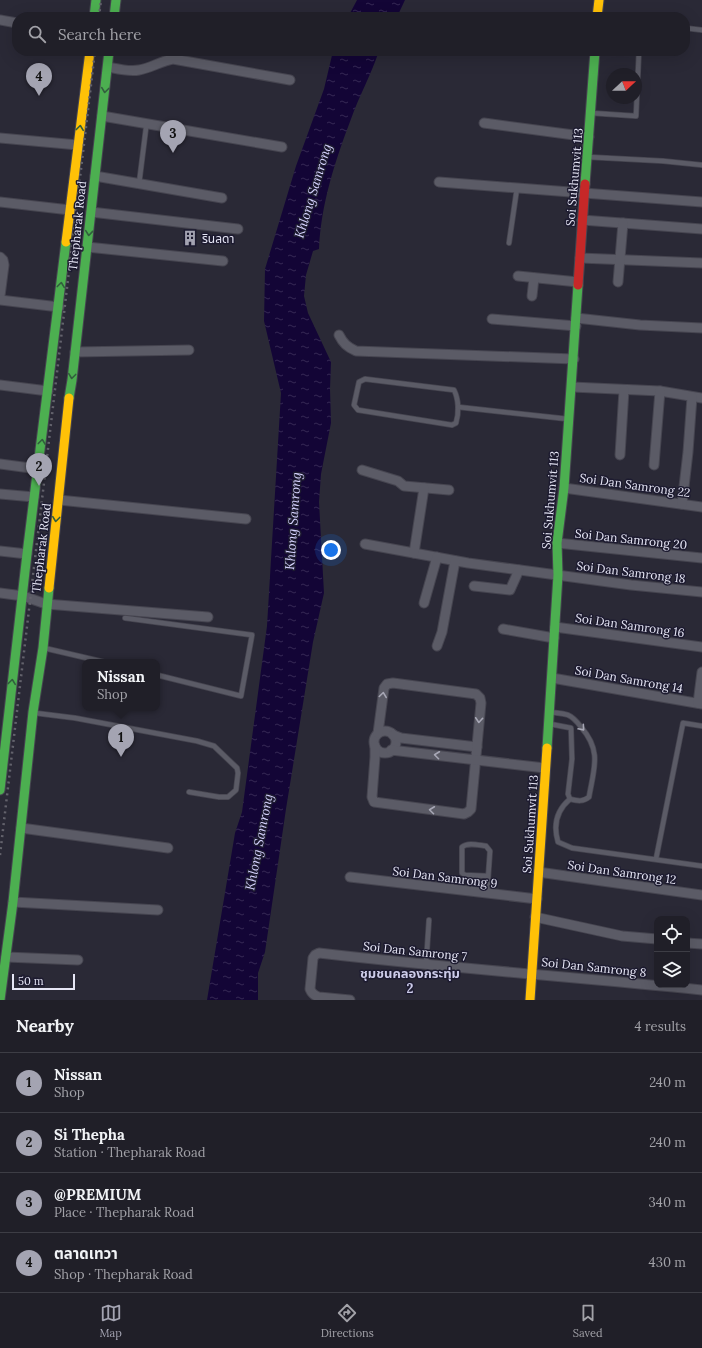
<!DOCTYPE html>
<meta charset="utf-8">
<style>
:root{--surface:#201f28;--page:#282730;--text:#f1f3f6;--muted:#a2a2a8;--line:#3d3d45;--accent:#a4a4b2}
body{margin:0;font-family:Lora,"Noto Sans Thai",serif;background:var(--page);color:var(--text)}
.controls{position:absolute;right:12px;bottom:12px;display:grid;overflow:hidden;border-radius:8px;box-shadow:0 4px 16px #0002}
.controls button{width:36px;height:36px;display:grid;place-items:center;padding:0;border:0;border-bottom:1px solid var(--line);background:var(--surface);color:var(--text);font:20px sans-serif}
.compass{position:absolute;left:606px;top:68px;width:36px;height:36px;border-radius:50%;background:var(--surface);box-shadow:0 4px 16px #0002;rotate:68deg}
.scale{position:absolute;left:12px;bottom:10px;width:63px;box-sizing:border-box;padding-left:4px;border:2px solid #e6e6f5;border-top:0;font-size:11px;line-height:14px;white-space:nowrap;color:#e6e6f5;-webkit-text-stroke:3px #1d1b30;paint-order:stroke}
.you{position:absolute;left:331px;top:550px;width:14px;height:14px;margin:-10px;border:3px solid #fff;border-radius:50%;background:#1a73e8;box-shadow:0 0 0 6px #1a73e833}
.badge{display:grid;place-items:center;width:26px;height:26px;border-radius:50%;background:var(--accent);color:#111;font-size:13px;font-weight:700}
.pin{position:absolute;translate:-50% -33px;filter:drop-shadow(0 1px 2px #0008)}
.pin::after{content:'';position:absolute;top:21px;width:14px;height:12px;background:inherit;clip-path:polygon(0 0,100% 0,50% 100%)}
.popup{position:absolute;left:82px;top:659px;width:78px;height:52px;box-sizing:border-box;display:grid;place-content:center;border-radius:8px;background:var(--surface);filter:drop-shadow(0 1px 3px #0005);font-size:13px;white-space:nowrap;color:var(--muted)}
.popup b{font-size:15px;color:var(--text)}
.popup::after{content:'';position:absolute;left:50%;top:100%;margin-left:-8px;border:8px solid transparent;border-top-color:var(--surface)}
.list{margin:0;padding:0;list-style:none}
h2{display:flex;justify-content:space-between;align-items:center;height:52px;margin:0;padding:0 16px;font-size:17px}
h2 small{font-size:13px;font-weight:400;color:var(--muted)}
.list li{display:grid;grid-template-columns:26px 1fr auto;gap:12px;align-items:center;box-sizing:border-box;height:60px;padding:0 16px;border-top:1px solid var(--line)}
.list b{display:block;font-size:15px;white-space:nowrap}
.list p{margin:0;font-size:13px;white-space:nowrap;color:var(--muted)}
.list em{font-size:13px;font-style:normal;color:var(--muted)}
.icon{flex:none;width:22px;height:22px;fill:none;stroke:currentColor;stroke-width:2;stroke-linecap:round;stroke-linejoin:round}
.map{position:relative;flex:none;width:702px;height:1000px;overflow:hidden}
.search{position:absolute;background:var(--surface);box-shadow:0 4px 16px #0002;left:12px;right:12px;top:12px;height:44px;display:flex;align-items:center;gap:10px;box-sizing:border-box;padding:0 14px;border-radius:16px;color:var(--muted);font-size:15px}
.sheet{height:292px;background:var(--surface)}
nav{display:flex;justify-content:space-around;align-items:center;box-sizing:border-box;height:56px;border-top:1px solid var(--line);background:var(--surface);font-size:11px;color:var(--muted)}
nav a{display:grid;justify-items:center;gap:2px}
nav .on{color:var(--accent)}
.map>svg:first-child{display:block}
.water{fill:url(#water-ripples)}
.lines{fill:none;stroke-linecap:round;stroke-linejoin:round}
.lane-casing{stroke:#464550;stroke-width:6}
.street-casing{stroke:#464550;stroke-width:11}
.fast-casing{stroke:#464550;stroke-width:11}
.slow-casing{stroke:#464550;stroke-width:11}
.jam-casing{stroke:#464550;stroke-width:11}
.lane{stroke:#5b5b66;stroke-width:4.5}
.street{stroke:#5b5b66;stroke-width:9}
.fast{stroke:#4caf50;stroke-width:9}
.slow{stroke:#ffc107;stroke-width:9}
.jam{stroke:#c62828;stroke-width:9}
.rail{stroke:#63626c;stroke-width:2.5;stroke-dasharray:2 4;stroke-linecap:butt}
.oneway{stroke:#325e3e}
.oneway2{stroke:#a7a7b5}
.labels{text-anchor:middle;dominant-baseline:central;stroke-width:3;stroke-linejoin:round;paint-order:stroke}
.street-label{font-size:12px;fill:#e6e6f5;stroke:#1d1b30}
.poi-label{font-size:12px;fill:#e6e6f5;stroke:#1d1b30;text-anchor:start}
.water-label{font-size:13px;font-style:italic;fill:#d6d3ff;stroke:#1d1b30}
.neighbourhood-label{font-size:13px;font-weight:bold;fill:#cccbe9;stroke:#1d1b30}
</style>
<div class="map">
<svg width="702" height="1000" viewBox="0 0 702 1000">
<defs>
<pattern id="water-ripples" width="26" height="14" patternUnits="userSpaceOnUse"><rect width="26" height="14" fill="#130536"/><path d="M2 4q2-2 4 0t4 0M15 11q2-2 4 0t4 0" fill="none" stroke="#352954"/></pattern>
</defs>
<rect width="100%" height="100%" fill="#2a2936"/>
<!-- water -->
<g class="water">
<polygon points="357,0 405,0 397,17 348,17"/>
<path d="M333 51H379C371 75 359 96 351 119 335 161 321 204 319 249L313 251 306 275 304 296 308 313 331 362 330 389 331 423 321 474 319 502 324 593 313 642 286 809 265 952 258 973V1000H207L235 833 242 812 267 626 281 393 264 321 265 269 296 166 324 89Z"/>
</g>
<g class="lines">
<defs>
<g id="lane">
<polyline points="685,28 702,30"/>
<polyline points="591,113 636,116 639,51"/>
<polyline points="588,157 663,161 702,165"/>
<polyline points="139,184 146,128"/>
<polyline points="509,243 517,188"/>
<path d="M365 379 454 390C459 400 459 413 456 423L452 425 358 410 354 405 359 382Z"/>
<polyline points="458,407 568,419"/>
<polyline points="125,618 252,635 241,696 157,675"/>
<polyline points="44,648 104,662"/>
<path d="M549 712C555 713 562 713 568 715 573 717 578 723 581 727 602 751 594 768 589 797 583 802 578 801 570 799L568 794 572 759 571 728 550 724"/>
<polyline points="35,713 75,718 197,741 214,746 237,768 238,773 236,790 228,797 219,797 189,792"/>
<path d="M570 799C557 810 553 825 558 842L572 848 702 866"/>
<polyline points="656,859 683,723 702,726"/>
<path d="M487 894 490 851 486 846C478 845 468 842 462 847V873L465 875 488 876"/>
<polyline points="426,965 429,920"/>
</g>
<g id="street">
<polyline points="0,20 17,23"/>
<path d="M108 67C118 69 129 72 139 70 151 68 161 61 173 59L290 80"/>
<polyline points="102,116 282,147"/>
<polyline points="484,123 589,137"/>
<polyline points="0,138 78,145"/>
<polyline points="95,176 222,198"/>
<polyline points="439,182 702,202"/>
<polyline points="0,202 70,210"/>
<polyline points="91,212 238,229"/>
<polyline points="582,220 702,229"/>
<polyline points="87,247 223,261"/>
<polyline points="0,257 3,260 4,265 0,296"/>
<polyline points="580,258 702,263"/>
<polyline points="518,276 578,282"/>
<polyline points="618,282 623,223"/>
<polyline points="532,296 534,278"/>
<polyline points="0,300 59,307"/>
<polyline points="576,318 640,325 702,328"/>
<polyline points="492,319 576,326"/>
<path d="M339 335C343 343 347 347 356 351L574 359"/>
<polyline points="75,352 189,350"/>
<polyline points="0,385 48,391"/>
<polyline points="572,387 660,391 702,398"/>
<polyline points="620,455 624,390"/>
<polyline points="0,464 38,469"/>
<polyline points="654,465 660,391"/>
<polyline points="362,470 398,481 404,486 449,490"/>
<polyline points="564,488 702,507"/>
<polyline points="0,494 34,497"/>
<polyline points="59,500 246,519"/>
<polyline points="682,504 688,452 692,397"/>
<polyline points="557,543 702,558"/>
<polyline points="365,544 468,563 631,585 702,592"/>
<polyline points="0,551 27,554"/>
<polyline points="414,553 424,488"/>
<polyline points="474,586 510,590 519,570"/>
<polyline points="0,593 23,596 46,604 208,617"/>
<polyline points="424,603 437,557"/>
<polyline points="555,627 702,647"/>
<polyline points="503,629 554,638"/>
<polyline points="437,646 442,632 455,561"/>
<polyline points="552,678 702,704"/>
<polyline points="698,703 702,672"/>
<circle cx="385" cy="742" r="11"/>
<polyline points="393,735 401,738 477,747"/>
<polyline points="375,746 375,757 372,797 374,802 464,814 468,812 471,809 481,703 480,698 476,694 393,683 387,684 384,688 378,733"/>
<polyline points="391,750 545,768"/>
<polyline points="21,828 168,848"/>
<polyline points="538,872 702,895"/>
<polyline points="350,877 537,899"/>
<polyline points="13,902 158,910"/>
<polyline points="535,917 622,936 657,939"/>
<polyline points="687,943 702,944"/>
<polyline points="6,957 78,960"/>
<path d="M350 1000 319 997C315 996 312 994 310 989L313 958 315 955 319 953C447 968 575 977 702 990"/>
</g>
<g id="fast">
<polyline points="94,17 96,0"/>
<polyline points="114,17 116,0"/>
<polyline points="585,184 595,51"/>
<polyline points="69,398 72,380 109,51"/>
<polyline points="547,748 558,575 557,543 564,488 578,285"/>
<polyline points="0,790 27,554 66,242"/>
<polyline points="0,1000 13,902 33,712 43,648 49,588"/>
</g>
<g id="slow">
<polyline points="597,17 599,0"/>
<polyline points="66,242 90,51"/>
<polyline points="49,588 69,398"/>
<polyline points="530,1000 547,748"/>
</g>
<polyline id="jam" points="578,285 585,184"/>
</defs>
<!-- lane casing -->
<use href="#lane" class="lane-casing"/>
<!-- street casing -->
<use href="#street" class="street-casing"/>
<!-- fast casing -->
<use href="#fast" class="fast-casing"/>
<!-- slow casing -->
<use href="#slow" class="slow-casing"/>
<!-- jam casing -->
<use href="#jam" class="jam-casing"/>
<!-- lane -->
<use href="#lane" class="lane"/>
<!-- street -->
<use href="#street" class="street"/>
<!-- fast -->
<use href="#fast" class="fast"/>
<!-- slow -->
<use href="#slow" class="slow"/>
<!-- jam -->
<use href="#jam" class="jam"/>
<!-- rail -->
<g class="rail">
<polyline points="99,17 101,0"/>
<polyline points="0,855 95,51"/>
</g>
</g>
<!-- one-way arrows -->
<defs><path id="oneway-chevron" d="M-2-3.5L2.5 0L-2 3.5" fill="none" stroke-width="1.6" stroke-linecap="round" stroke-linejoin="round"/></defs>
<g class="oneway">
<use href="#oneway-chevron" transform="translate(105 90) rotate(97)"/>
<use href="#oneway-chevron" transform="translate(80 128) rotate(-83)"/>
<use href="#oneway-chevron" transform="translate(89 233) rotate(96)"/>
<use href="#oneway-chevron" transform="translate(61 285) rotate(-83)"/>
<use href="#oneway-chevron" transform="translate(72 376) rotate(97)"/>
<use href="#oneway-chevron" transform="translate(42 442) rotate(-83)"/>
<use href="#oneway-chevron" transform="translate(56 519) rotate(97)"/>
<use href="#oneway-chevron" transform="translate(12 682) rotate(-83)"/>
</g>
<g class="oneway2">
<use href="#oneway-chevron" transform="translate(383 695) rotate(-82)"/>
<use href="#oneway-chevron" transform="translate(479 720) rotate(94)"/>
<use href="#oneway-chevron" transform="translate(582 728) rotate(49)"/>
<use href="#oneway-chevron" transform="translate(437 755) rotate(-173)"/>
<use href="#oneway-chevron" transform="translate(432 810) rotate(-173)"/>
</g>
<!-- icons -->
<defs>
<symbol id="building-bare" viewBox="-9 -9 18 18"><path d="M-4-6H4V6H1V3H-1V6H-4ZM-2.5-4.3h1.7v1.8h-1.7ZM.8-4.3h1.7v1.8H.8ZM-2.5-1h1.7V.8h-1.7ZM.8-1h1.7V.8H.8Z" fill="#a4a4b2" stroke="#1d1b30" stroke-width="2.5" paint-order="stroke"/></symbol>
</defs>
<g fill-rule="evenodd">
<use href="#building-bare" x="179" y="227" width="22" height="22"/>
</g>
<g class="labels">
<!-- street labels -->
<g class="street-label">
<text transform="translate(574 177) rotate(-85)">Soi Sukhumvit 113</text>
<text transform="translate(77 226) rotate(-84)">Thepharak Road</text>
<text transform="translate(635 485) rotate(8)">Soi Dan Samrong 22</text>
<text transform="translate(550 500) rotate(-85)">Soi Sukhumvit 113</text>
<text transform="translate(631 539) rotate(6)">Soi Dan Samrong 20</text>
<text transform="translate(41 548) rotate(-83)">Thepharak Road</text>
<text transform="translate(631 572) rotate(7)">Soi Dan Samrong 18</text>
<text transform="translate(630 625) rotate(8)">Soi Dan Samrong 16</text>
<text transform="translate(629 679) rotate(10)">Soi Dan Samrong 14</text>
<text transform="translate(530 824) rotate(-86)">Soi Sukhumvit 113</text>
<text transform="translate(622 872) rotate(8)">Soi Dan Samrong 12</text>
<text transform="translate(445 877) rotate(7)">Soi Dan Samrong 9</text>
<text transform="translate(415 951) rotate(6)">Soi Dan Samrong 7</text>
<text transform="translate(594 967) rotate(6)">Soi Dan Samrong 8</text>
</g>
<!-- poi labels -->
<g class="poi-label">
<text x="202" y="238">รินลดา</text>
</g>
<!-- water labels -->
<g class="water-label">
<text transform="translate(313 191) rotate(-73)">Khlong Samrong</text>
<text transform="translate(293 521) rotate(-86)">Khlong Samrong</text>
<text transform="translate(259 842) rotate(-79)">Khlong Samrong</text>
</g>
<!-- neighbourhood labels -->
<g class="neighbourhood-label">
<text x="410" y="973">ชุมชนคลองกระทุ่ม<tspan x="410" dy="15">2</tspan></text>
</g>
</g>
</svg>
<div class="controls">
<button><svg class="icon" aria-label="locate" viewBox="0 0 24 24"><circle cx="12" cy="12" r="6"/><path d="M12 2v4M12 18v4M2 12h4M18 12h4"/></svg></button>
<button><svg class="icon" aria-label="layers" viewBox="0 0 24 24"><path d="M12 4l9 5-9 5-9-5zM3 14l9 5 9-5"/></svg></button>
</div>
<svg class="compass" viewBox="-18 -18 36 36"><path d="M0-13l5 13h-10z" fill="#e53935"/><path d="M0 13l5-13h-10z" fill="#a2a2a8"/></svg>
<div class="scale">50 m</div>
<div class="you"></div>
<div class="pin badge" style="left:121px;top:757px">1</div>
<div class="popup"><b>Nissan</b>Shop</div>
<div class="pin badge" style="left:39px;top:486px">2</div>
<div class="pin badge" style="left:173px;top:153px">3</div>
<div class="pin badge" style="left:39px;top:96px">4</div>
<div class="search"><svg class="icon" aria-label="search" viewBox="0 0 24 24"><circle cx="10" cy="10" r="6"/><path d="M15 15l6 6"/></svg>Search here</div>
</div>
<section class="sheet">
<h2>Nearby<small>4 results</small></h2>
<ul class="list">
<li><span class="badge">1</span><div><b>Nissan</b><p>Shop</p></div><em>240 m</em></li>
<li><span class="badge">2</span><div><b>Si Thepha</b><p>Station · Thepharak Road</p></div><em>240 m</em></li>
<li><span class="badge">3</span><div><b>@PREMIUM</b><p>Place · Thepharak Road</p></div><em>340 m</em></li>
<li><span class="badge">4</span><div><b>ตลาดเทวา</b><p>Shop · Thepharak Road</p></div><em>430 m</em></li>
</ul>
</section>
<nav>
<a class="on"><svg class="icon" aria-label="map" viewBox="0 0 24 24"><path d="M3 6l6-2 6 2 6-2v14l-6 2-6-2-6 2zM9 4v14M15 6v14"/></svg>Map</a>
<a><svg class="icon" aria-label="directions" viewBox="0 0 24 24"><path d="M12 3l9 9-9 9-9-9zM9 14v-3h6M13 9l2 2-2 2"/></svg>Directions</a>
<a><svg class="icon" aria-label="saved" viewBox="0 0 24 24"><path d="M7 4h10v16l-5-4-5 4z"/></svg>Saved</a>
</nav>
